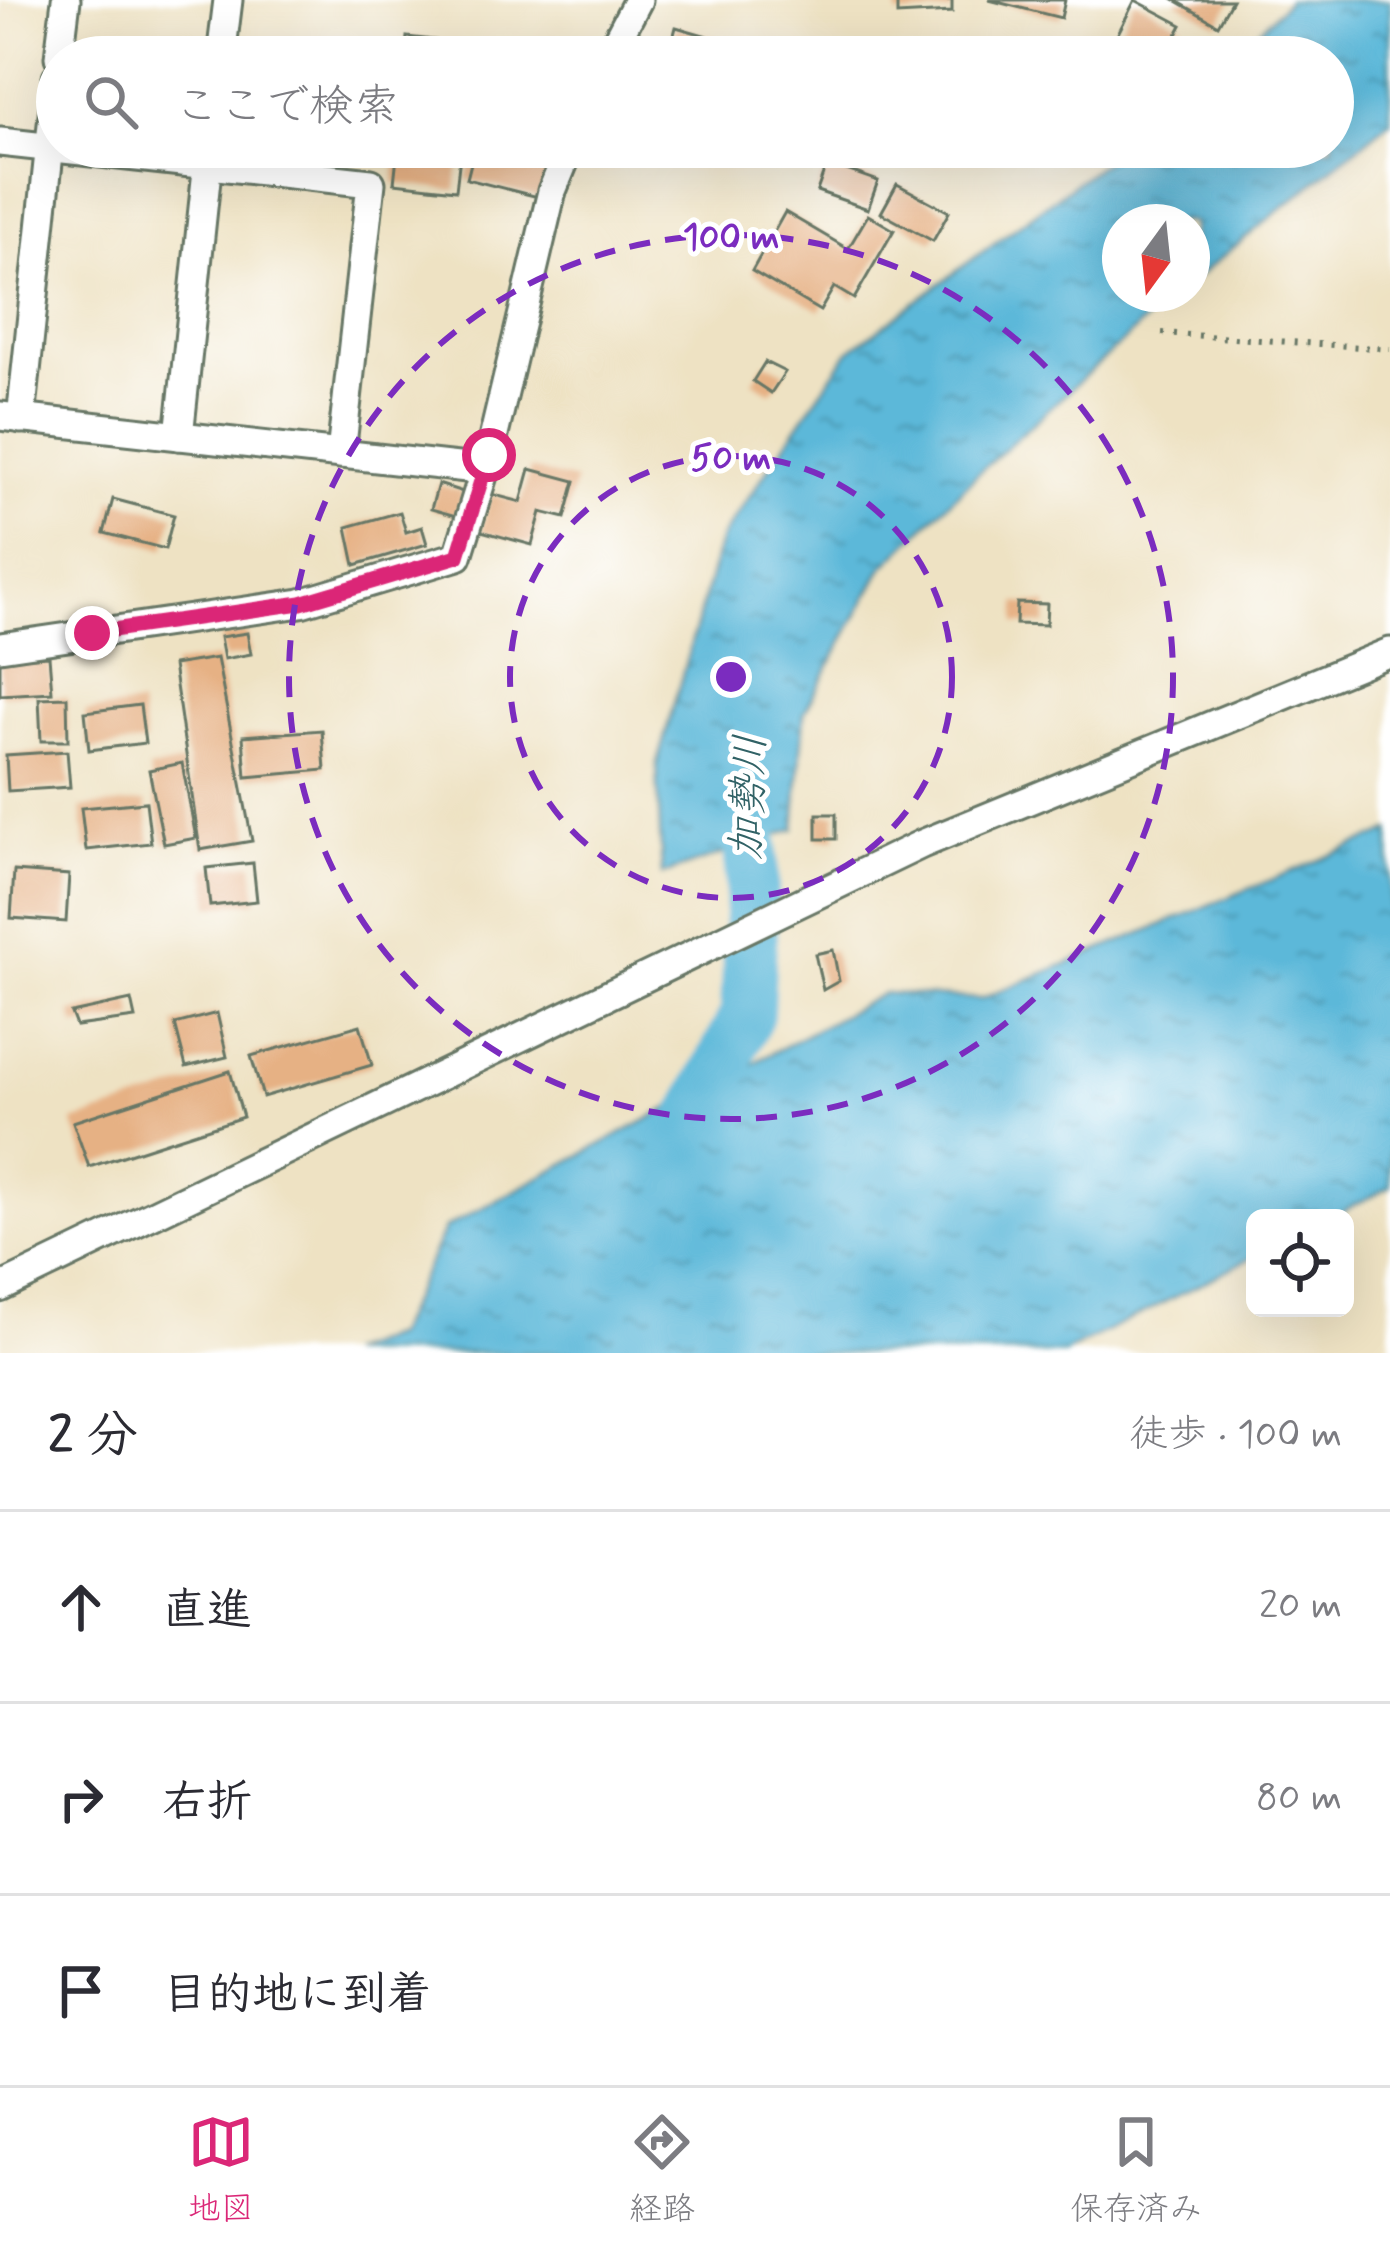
<!DOCTYPE html>
<html lang="ja">
<meta charset="utf-8">
<style>
:root{--surface:#fff;--page:#f7f7f7;--text:#2b2b33;--muted:#7c7c81;--line:#e1e1e2;--accent:#db2777}
body{margin:0;font-family:Mynerve,"Klee One",sans-serif;background:var(--page);color:var(--text)}
.controls{position:absolute;right:36px;bottom:36px;display:grid;overflow:hidden;border-radius:18px;box-shadow:0 12px 48px #0002}
.controls button{width:108px;height:108px;display:grid;place-items:center;padding:0;border:0;border-bottom:3px solid var(--line);background:var(--surface);color:var(--text);font:60px sans-serif}
.compass{position:absolute;left:1102px;top:204px;width:108px;height:108px;border-radius:50%;background:var(--surface);box-shadow:0 12px 48px #0002;rotate:195deg}
.stop{position:absolute;width:36px;height:36px;margin:-27px;border:9px solid #db2777;border-radius:50%;background:#fff}
.stop.end{background:#db2777;border-color:#fff;box-shadow:0 3px 12px #0008}
.list{margin:0;padding:0;list-style:none}
h2{display:flex;justify-content:space-between;align-items:center;height:156px;margin:0;padding:0 48px;font-size:51px}
h2 small{font-size:39px;font-weight:400;color:var(--muted)}
.list li{display:grid;grid-template-columns:78px 1fr auto;gap:36px;align-items:center;box-sizing:border-box;height:192px;padding:0 48px;border-top:3px solid var(--line)}
.list b{display:block;font-size:45px;white-space:nowrap}
.list em{font-size:39px;font-style:normal;color:var(--muted)}
.icon{flex:none;width:66px;height:66px;fill:none;stroke:currentColor;stroke-width:2;stroke-linecap:round;stroke-linejoin:round}
.map{position:relative;flex:none;width:1390px;height:1353px;overflow:hidden}
.search{position:absolute;background:var(--surface);box-shadow:0 12px 48px #0002;left:36px;right:36px;top:36px;height:132px;display:flex;align-items:center;gap:30px;box-sizing:border-box;padding:0 42px;border-radius:66px;color:var(--muted);font-size:45px}
.sheet{height:732px;background:var(--surface)}
nav{display:flex;justify-content:space-around;align-items:center;box-sizing:border-box;height:168px;border-top:3px solid var(--line);background:var(--surface);font-size:33px;color:var(--muted)}
nav a{display:grid;justify-items:center;gap:6px}
nav .on{color:var(--accent)}
.map>svg:first-child{display:block}
.water{fill:url(#water-ripples);stroke:#3d7a86;stroke-width:3}
.lines{fill:none;stroke-linecap:round;stroke-linejoin:round}
.river{stroke:#5bb8d9;stroke-width:54}
.building{fill:#e6b184}
.street-casing{stroke:#677766;stroke-width:33}
.path{stroke:#677766;stroke-width:6;stroke-dasharray:3 9;stroke-linecap:butt}
.street{stroke:#fff;stroke-width:27}
.route{stroke:#db2777;stroke-width:15}
.ring{fill:none;stroke:#7b2cbf;stroke-width:6;stroke-dasharray:21 15}
.labels{text-anchor:middle;dominant-baseline:central;stroke-width:10;stroke-linejoin:round;paint-order:stroke}
.water-label{font-size:42px;font-style:italic;fill:#316266;stroke:#fff}
.centre{fill:#7b2cbf;stroke:#fff;stroke-width:6}
.ring-label{font-size:36px;text-anchor:middle;font-weight:bold;fill:#7b2cbf;stroke:#fff;stroke-width:10;stroke-linejoin:round;paint-order:stroke}
</style>
<div class="map">
<svg width="1390" height="1353" viewBox="0 0 1390 1353">
<defs>
<pattern id="water-ripples" width="26" height="14" patternUnits="userSpaceOnUse" patternTransform="scale(3)"><rect width="26" height="14" fill="#5bb8d9"/><path d="M2 4q2-2 4 0t4 0M15 11q2-2 4 0t4 0" fill="none" stroke="#4b97b1"/></pattern>
</defs>
<rect width="100%" height="100%" fill="#fff"/>
<filter id="ink" filterUnits="userSpaceOnUse"><feTurbulence type="fractalNoise" baseFrequency=".00833" numOctaves="2"/><feDisplacementMap in="SourceGraphic" scale="24" xChannelSelector="R" yChannelSelector="G"/><feConvolveMatrix kernelMatrix="1 2 1 2 8 2 1 2 1" color-interpolation-filters="sRGB"/></filter>
<filter id="wash" filterUnits="userSpaceOnUse"><feTurbulence type="fractalNoise" baseFrequency=".004" numOctaves="4" result="noise"/><feDisplacementMap in="SourceGraphic" scale="48" xChannelSelector="R" yChannelSelector="G"/><feGaussianBlur stdDeviation="2.7" result="paint"/><feColorMatrix in="noise" values="0 0 0 0 0 0 0 0 0 0 0 0 0 0 0 0 0 1.4 0 .05"/><feComposite in="paint" operator="in"/></filter>
<g filter="url(#wash)">
<rect width="100%" height="100%" fill="#eee2c3"/>
<!-- water -->
<g class="water">
<polygon points="1288,0 1390,0 1390,121 1192,281 1192,222 1120,222 1120,294 1175,294 977,474 882,569 804,713 795,829 662,875 657,764 721,538 849,351 1124,147 1333,147 1333,57 1235,57"/>
<polygon points="1390,831 1390,1187 1329,1218 1255,1218 1255,1256 1064,1353 346,1353 394,1336 445,1228 884,993 981,999"/>
</g>
<g class="lines">
<!-- river -->
<polyline class="river" points="678,1151 747,1014 752,888 748,770"/>
</g>
<g id="blocks">
<!-- building -->
<g class="building">
<polygon points="897,0 952,0 952,12 897,15"/>
<polygon points="989,0 1065,0 1061,18"/>
<polygon points="1135,0 1182,25 1165,57 1125,57 1110,49"/>
<polygon points="1175,0 1232,0 1218,25"/>
<polygon points="676,27 777,56 777,57 668,57"/>
<polygon points="407,37 479,45 478,57 405,57"/>
<polygon points="398,147 461,147 456,190 394,183"/>
<polygon points="495,147 535,149 531,165 549,170 542,198 467,179 474,151 492,155"/>
<polygon points="827,163 878,181 868,209 817,191"/>
<polygon points="897,184 949,212 933,241 881,213"/>
<polygon points="785,212 848,249 868,215 894,230 854,299 834,287 820,311 752,271"/>
<polygon points="765,362 785,372 771,393 753,381"/>
<polygon points="530,469 575,481 565,518 541,512 532,545 481,531 491,494 521,502"/>
<polygon points="438,484 463,492 456,516 431,509"/>
<polygon points="113,499 174,515 165,549 104,533"/>
<polygon points="400,512 406,532 422,527 427,544 355,565 347,527"/>
<polygon points="1017,603 1047,604 1046,625 1016,624"/>
<polygon points="247,633 251,654 224,659 220,637"/>
<polygon points="49,656 52,692 0,695 0,659"/>
<polygon points="217,658 252,841 200,850 173,665"/>
<polygon points="67,697 68,741 41,741 39,698"/>
<polygon points="140,705 145,743 89,750 85,712"/>
<polygon points="322,730 325,770 246,777 243,736"/>
<polygon points="67,751 70,787 8,791 6,755"/>
<polygon points="182,763 196,838 164,844 149,770"/>
<polygon points="146,802 151,843 86,850 81,808"/>
<rect x="817" y="814" width="19" height="25"/>
<polygon points="253,863 257,901 210,906 206,868"/>
<polygon points="14,871 69,875 66,922 11,918"/>
<polygon points="833,950 839,981 823,990 815,954"/>
<polygon points="131,1000 135,1018 76,1026 71,1013"/>
<polygon points="217,1013 227,1057 186,1067 175,1024"/>
<polygon points="360,1025 372,1065 263,1097 251,1056"/>
<polygon points="230,1071 243,1117 89,1167 73,1122"/>
</g>
</g>
</g>
<g filter="url(#ink)">
<use href="#blocks" fill-opacity="0" stroke="#677766" stroke-width="3"/>
<g class="lines">
<defs>
<g id="street">
<polyline points="59,57 66,0"/>
<polyline points="221,57 228,0"/>
<polyline points="608,57 638,0"/>
<polyline points="0,142 371,183 341,454"/>
<polyline points="0,416 467,468 489,456"/>
<polyline points="21,419 57,77"/>
<polyline points="179,436 209,151"/>
<polyline points="0,647 301,603 458,556 489,456 552,191 570,147"/>
<polyline points="0,1288 922,844 1390,652"/>
</g>
</defs>
<!-- street casing -->
<use href="#street" class="street-casing"/>
<!-- path -->
<polyline class="path" points="1162,333 1390,349"/>
<!-- street -->
<use href="#street" class="street"/>
</g>
</g>
<g class="lines" filter="url(#ink)">
<!-- route -->
<polyline class="route" points="92,633 301,603 458,556 489,455"/>
</g>
<!-- distance rings -->
<g class="ring">
<circle cx="731" cy="677" r="221"/>
<circle cx="731" cy="677" r="442"/>
</g>
<g class="labels">
<!-- water labels -->
<g class="water-label">
<text transform="translate(750 797) rotate(-88)">加勢川</text>
</g>
</g>
<circle cx="731" cy="677" r="18" class="centre"/>
<g class="ring-label">
<text x="731" y="248">100 m</text>
<text x="731" y="469">50 m</text>
</g>
</svg>
<div class="controls">
<button><svg class="icon" aria-label="locate" viewBox="0 0 24 24"><circle cx="12" cy="12" r="6"/><path d="M12 2v4M12 18v4M2 12h4M18 12h4"/></svg></button>
</div>
<svg class="compass" viewBox="-18 -18 36 36"><path d="M0-13l5 13h-10z" fill="#e53935"/><path d="M0 13l5-13h-10z" fill="#7c7c81"/></svg>
<div class="stop" style="left:489px;top:455px"></div>
<div class="stop end" style="left:92px;top:633px"></div>
<div class="search"><svg class="icon" aria-label="search" viewBox="0 0 24 24"><circle cx="10" cy="10" r="6"/><path d="M15 15l6 6"/></svg>ここで検索</div>
</div>
<section class="sheet">
<h2>2 分<small>徒歩 · 100 m</small></h2>
<ul class="list">
<li><svg class="icon" aria-label="ahead" viewBox="0 0 24 24"><path d="M12 20V5M6 11l6-6 6 6"/></svg><div><b>直進</b></div><em>20 m</em></li>
<li><svg class="icon" aria-label="right" viewBox="0 0 24 24"><path d="M7 20v-9h11M14 6l5 5-5 5"/></svg><div><b>右折</b></div><em>80 m</em></li>
<li><svg class="icon" aria-label="arrive" viewBox="0 0 24 24"><path d="M6 21V4h12l-3 4 3 4H6"/></svg><div><b>目的地に到着</b></div></li>
</ul>
</section>
<nav>
<a class="on"><svg class="icon" aria-label="map" viewBox="0 0 24 24"><path d="M3 6l6-2 6 2 6-2v14l-6 2-6-2-6 2zM9 4v14M15 6v14"/></svg>地図</a>
<a><svg class="icon" aria-label="directions" viewBox="0 0 24 24"><path d="M12 3l9 9-9 9-9-9zM9 14v-3h6M13 9l2 2-2 2"/></svg>経路</a>
<a><svg class="icon" aria-label="saved" viewBox="0 0 24 24"><path d="M7 4h10v16l-5-4-5 4z"/></svg>保存済み</a>
</nav>
